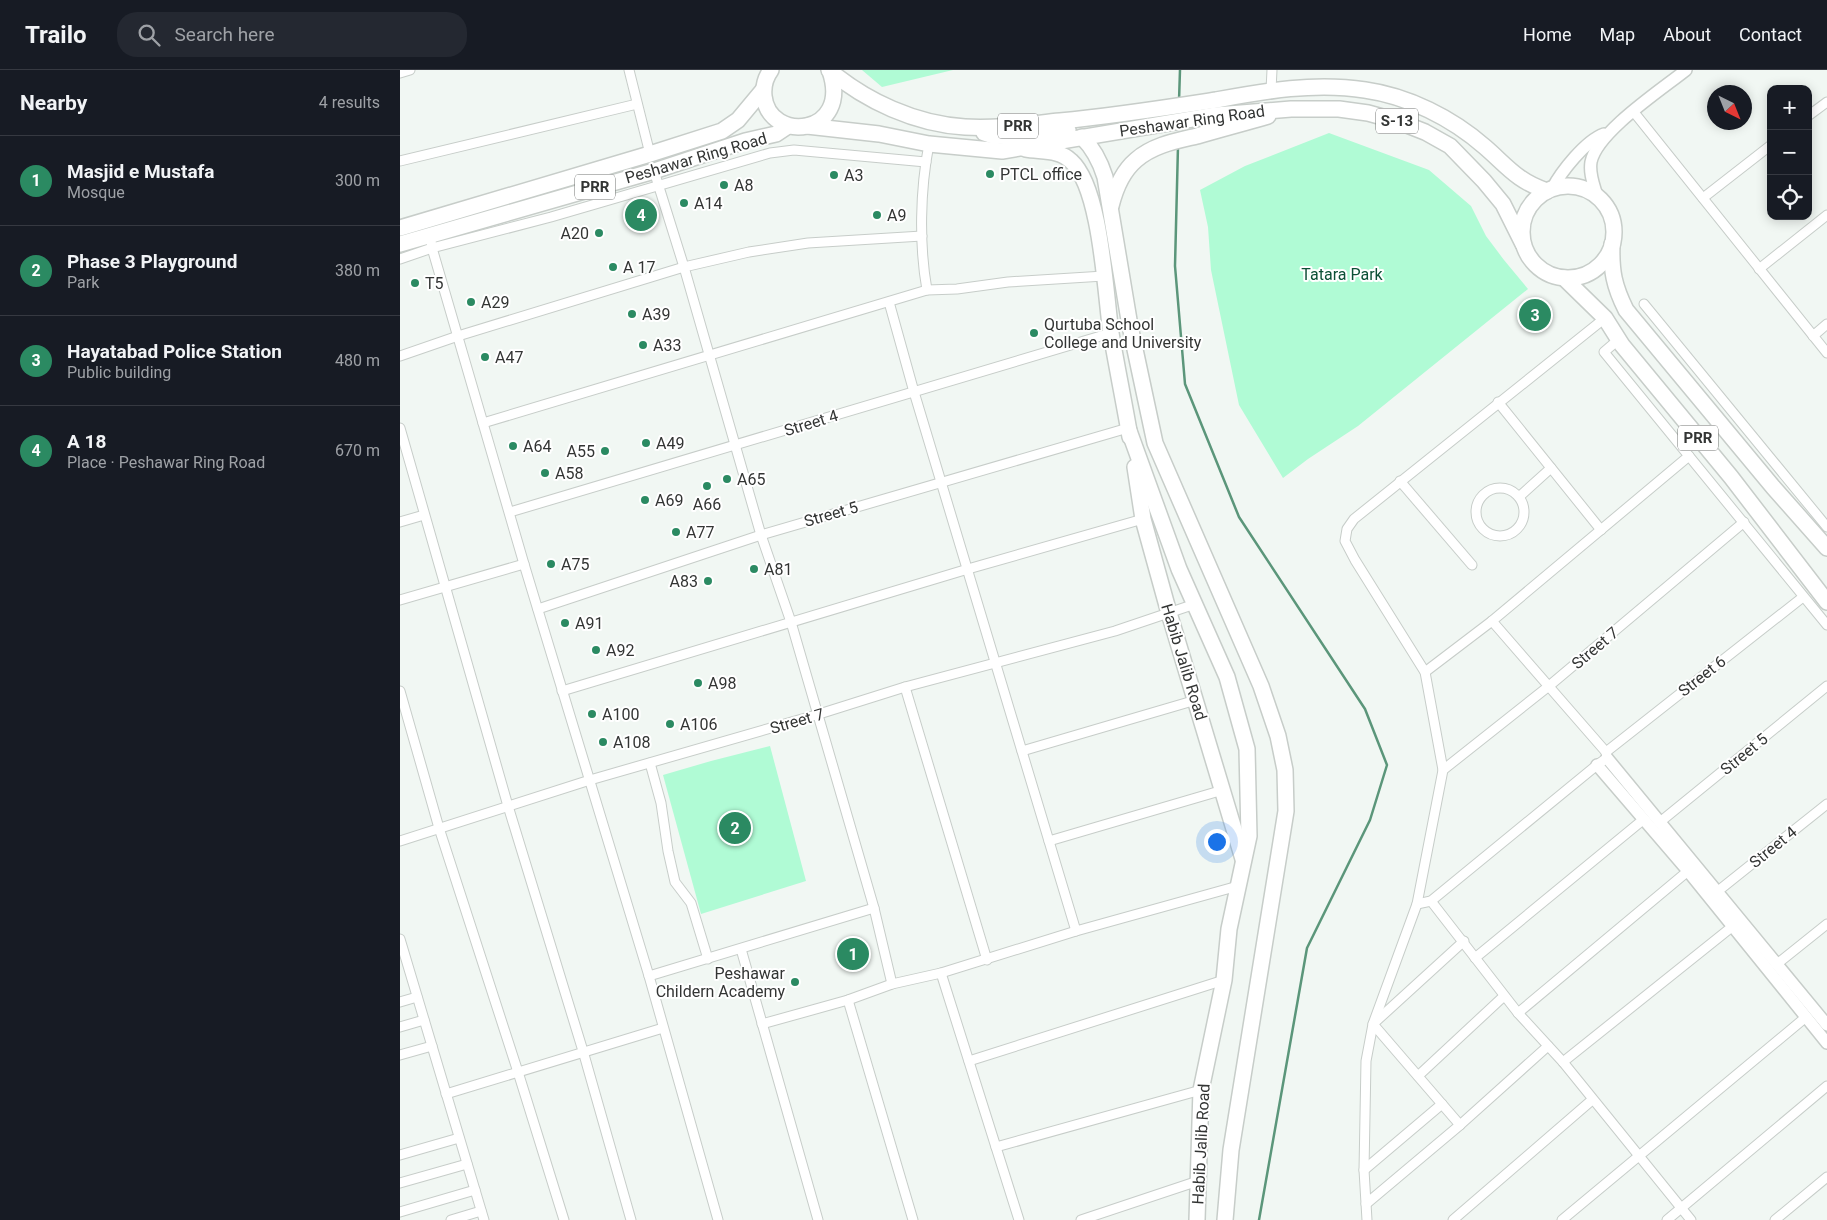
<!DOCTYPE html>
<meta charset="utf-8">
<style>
:root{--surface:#171b24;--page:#242831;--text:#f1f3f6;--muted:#9ea1a6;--line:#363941;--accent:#2b8a62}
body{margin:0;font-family:Roboto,sans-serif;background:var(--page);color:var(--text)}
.controls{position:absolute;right:15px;top:15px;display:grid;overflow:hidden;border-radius:10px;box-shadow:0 2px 12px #0003}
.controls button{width:45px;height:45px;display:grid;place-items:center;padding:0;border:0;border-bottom:1px solid var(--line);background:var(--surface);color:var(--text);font:25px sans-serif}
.compass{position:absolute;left:1307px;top:15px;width:45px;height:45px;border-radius:50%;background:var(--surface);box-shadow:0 2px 12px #0003;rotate:137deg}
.you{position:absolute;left:816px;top:771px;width:18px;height:18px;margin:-12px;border:4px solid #fff;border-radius:50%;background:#1a73e8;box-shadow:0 0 0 8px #1a73e833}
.badge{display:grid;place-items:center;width:32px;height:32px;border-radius:50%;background:var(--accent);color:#fff;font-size:16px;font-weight:700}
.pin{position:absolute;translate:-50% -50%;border:2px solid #fff;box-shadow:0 1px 5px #0006}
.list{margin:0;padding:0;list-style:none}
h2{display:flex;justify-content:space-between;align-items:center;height:65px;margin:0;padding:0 20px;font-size:21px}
h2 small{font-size:16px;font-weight:400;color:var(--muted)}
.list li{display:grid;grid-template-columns:32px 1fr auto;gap:15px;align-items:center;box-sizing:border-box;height:90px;padding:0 20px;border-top:1px solid var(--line)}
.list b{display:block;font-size:19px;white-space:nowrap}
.list p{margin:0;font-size:16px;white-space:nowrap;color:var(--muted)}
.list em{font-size:16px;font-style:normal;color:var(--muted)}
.icon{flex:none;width:28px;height:28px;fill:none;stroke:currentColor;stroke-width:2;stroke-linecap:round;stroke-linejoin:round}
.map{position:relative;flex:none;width:1427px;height:1150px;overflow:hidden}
header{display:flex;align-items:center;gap:30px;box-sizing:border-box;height:70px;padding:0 25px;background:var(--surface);border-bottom:1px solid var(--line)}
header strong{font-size:24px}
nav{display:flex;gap:28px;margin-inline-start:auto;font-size:18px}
.search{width:350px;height:45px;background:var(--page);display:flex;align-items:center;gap:12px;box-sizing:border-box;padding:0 18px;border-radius:20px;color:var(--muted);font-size:19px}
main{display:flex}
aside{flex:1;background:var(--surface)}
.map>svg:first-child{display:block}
.green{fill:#b0fbd5}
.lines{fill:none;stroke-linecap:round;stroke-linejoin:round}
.stream{stroke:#5b967a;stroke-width:2.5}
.minor-casing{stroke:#c7cdc9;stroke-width:11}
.tertiary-casing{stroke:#c7cdc9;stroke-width:14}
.primary-casing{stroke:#c7cdc9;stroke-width:18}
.trunk-casing{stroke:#c7cdc9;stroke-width:18}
.minor{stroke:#fff;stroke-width:9}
.tertiary{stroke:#fff;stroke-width:11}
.primary{stroke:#fff;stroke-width:15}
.trunk{stroke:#fff;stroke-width:15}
.poi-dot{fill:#2b8a62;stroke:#fff;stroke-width:2}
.labels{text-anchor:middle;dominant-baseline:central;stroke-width:4;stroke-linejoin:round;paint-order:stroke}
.shield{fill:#fff;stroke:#707271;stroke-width:1}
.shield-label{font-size:15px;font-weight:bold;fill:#333534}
.street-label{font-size:16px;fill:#333534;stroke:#fff}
.poi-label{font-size:16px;fill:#333534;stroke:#fff;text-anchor:start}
.park-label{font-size:16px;fill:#0c5036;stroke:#fff}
</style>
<header>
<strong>Trailo</strong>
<div class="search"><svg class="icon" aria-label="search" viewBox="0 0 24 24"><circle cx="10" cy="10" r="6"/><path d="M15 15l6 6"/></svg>Search here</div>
<nav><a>Home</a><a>Map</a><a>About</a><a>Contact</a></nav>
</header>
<main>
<aside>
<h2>Nearby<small>4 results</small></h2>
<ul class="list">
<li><span class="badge">1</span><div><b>Masjid e Mustafa</b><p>Mosque</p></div><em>300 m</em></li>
<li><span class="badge">2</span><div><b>Phase 3 Playground</b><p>Park</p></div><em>380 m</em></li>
<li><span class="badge">3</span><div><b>Hayatabad Police Station</b><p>Public building</p></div><em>480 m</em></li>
<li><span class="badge">4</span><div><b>A 18</b><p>Place · Peshawar Ring Road</p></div><em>670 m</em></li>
</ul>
</aside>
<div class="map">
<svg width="1427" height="1150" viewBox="0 0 1427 1150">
<rect width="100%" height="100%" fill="#f1f7f3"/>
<!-- green -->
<g class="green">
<polygon points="462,0 553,0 482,17"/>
<polygon points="929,63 1029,100 1071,136 1086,166 1104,190 1128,219 958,356 908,389 883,408 839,335 811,200 808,157 800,120 845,96"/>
<polygon points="370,676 406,811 301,844 263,705 311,691"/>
</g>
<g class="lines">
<!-- stream -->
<g class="stream">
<polyline points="779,31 780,0"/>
<polyline points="778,76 775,196 785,314 839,447 965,639 987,695 970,750 907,878 859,1150"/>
</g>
<defs>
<g id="minor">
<polyline points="229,0 250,84"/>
<polyline points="0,3 10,0"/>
<polyline points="871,20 872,0"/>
<polyline points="1233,41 1427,283"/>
<polyline points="1408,46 1427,32"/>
<polyline points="0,91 237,34"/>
<polyline points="254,101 284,197 361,465 391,552 474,838 492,914"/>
<polyline points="1303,128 1371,75"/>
<polyline points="30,164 32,178 124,494 249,906 318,1150"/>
<polyline points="0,189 32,178 151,147 370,83 394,80 526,92"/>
<polyline points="1359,199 1427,145"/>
<path d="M527 220C519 175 520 120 529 74"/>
<polyline points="489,232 514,322 676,861"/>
<polyline points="1244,234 1427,457"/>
<polyline points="1413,266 1427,254"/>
<polyline points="1218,270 1204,282 1427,555"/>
<polyline points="0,286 58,266 284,197 349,182 408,173 522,166"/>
<polyline points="1098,332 1201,460"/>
<polyline points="83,353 527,220 557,219 608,212 704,206"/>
<polyline points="0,358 108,736 183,981 231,1150"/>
<polyline points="1000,411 1072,495"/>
<circle cx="1100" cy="442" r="24"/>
<polyline points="1120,426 1151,398"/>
<polyline points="110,442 711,263"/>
<polyline points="0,452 24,445"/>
<polyline points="0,530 124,494"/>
<polyline points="138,539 361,465 728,358"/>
<polyline points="1092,551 1206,682"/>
<polyline points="1025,602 1092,551 1289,386"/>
<polyline points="505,617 587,890"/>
<polyline points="0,621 39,758 118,1002 164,1150"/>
<polyline points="162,621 568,499 743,449"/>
<polyline points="622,681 796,630"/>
<polyline points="250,693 261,733 268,781 275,812 291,833 308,889"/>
<polyline points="1043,700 1149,616 1344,452"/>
<polyline points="1260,752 1427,616"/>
<polyline points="0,771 190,710 416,645 505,617 715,561 795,534"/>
<polyline points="649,771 823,720"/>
<polyline points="1318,821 1427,734"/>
<polyline points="1031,831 1118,943 1163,992 1291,1150"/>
<polyline points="1017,834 1031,831 1197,695 1207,688 1206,682 1403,527"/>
<polyline points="0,869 84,1150"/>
<polyline points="341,879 418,1150"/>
<polyline points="1075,888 1244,749"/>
<polyline points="1377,894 1427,854"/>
<polyline points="541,903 619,1150"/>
<polyline points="249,906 474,838"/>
<polyline points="448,930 513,1150"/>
<polyline points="0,932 17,927"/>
<polyline points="1118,943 1288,801"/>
<polyline points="362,954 448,930 492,914 541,903 676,861 838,816"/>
<polyline points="0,957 24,950"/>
<polyline points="0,985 32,976"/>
<polyline points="569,991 824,910"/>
<polyline points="1163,992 1333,856"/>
<polyline points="1018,1006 1104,926"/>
<polyline points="46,1024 263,958"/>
<polyline points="1060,1055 973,954 1064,871"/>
<polyline points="596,1077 801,1020"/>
<polyline points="0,1085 59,1068"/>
<polyline points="964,1100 1042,1034"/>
<polyline points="0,1113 67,1094"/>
<polyline points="966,1134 1060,1055 1148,976"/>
<polyline points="0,1142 75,1120"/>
<polyline points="51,1150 81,1141"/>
<polyline points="681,1150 798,1111"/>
<polyline points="967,1150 964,1100 966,991 973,954 1017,834 1043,700 1025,602 955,490 945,471 947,459 954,449 1205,248"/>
<polyline points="1053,1150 1192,1030"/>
<polyline points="1162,1150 1406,947"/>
<polyline points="1267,1150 1427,1016"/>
<polyline points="1375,1150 1427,1107"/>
</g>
<g id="tertiary">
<path d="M1152 119C1161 102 1185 71 1204 64"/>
<path d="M1197 126C1194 115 1189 104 1191 92 1197 62 1261 20 1286 0"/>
<polyline points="1207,688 1427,955"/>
<polyline points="1197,695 1288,801 1427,973"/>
</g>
<g id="primary">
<path d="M682 67C694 79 700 91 705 107L730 256 755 373 861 616 878 666 885 700 886 741 831 1080 825 1150"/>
<path d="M625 79C641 82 659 79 671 91 701 118 705 221 711 263 717 298 724 332 730 367"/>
<polyline points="728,358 779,499 827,607 847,679 849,766 829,859 824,910 801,1020 797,1150"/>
<polyline points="735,397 743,449 769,543 843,789"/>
</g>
<g id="trunk">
<path d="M371 0C365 8 363 16 364 26 369 74 452 66 430 1"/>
<path d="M429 0C466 31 515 54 565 57 597 59 629 54 660 51 713 46 764 38 816 30 865 21 915 12 965 20 1008 26 1052 48 1085 77 1107 96 1117 111 1147 121"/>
<polyline points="407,56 479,64 529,74 602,81 816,45 891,39 939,39 968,43 997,51 1025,62 1050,76 1084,111 1103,134 1123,174"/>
<polyline points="584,63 593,66 621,67 668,60"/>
<circle cx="1168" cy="162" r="46"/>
<path d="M711 136C715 120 723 101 736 90 753 75 776 71 797 66 821 59 844 53 868 46"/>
<polyline points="0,158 250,84 322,61 338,50 363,20"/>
<polyline points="0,174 254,101 345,71 376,64 388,56"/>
<path d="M1212 174C1211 201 1214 216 1226 240L1373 417 1427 478"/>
<polyline points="1164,208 1205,248 1222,275 1331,407 1427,532"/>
</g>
</defs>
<!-- minor casing -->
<use href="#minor" class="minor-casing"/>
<!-- tertiary casing -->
<use href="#tertiary" class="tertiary-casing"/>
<!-- primary casing -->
<use href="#primary" class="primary-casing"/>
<!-- trunk casing -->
<use href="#trunk" class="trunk-casing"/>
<!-- minor -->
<use href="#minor" class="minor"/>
<!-- tertiary -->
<use href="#tertiary" class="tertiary"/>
<!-- primary -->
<use href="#primary" class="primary"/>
<!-- trunk -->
<use href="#trunk" class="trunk"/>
</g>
<!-- markers -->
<g class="poi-dot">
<circle cx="590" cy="104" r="5"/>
<circle cx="434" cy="105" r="5"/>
<circle cx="324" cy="115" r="5"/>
<circle cx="284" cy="133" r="5"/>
<circle cx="477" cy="145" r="5"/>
<circle cx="199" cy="163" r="5"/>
<circle cx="213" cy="197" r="5"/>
<circle cx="15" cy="213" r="5"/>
<circle cx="71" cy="232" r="5"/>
<circle cx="232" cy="244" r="5"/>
<circle cx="634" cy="263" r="5"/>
<circle cx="243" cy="275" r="5"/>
<circle cx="85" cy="287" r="5"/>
<circle cx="246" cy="373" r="5"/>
<circle cx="113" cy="376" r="5"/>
<circle cx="205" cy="381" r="5"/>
<circle cx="145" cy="403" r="5"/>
<circle cx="327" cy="409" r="5"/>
<circle cx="307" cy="416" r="5"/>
<circle cx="245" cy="430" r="5"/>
<circle cx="276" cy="462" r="5"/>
<circle cx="151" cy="494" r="5"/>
<circle cx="354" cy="499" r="5"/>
<circle cx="308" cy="511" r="5"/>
<circle cx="165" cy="553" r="5"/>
<circle cx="196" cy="580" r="5"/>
<circle cx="298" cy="613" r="5"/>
<circle cx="192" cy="644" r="5"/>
<circle cx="270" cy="654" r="5"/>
<circle cx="203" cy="672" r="5"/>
<circle cx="395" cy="912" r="5"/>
</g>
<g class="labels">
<!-- shield labels -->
<g class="shield">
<rect x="976" y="38.5" width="42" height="25" rx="4"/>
<rect x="598" y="43.5" width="40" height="25" rx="4"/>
<rect x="175" y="104.5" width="40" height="25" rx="4"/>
<rect x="1278" y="355.5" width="40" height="25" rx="4"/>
</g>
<g class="shield-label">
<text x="997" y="51">S-13</text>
<text x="618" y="56">PRR</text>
<text x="195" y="117">PRR</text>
<text x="1298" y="368">PRR</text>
</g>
<!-- street labels -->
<g class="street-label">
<text transform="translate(792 51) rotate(-8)">Peshawar Ring Road</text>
<text transform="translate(296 88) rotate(-16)">Peshawar Ring Road</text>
<text transform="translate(411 353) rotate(-17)">Street 4</text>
<text transform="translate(431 444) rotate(-16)">Street 5</text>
<text transform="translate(1195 578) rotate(-40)">Street 7</text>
<text transform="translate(784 592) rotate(73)">Habib Jalib Road</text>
<text transform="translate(1302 606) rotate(-38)">Street 6</text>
<text transform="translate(397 651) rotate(-16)">Street 7</text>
<text transform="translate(1344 684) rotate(-39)">Street 5</text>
<text transform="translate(1373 777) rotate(-39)">Street 4</text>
<text transform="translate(801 1074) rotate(-87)">Habib Jalib Road</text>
</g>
<!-- poi labels -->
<g class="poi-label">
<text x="600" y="104">PTCL office</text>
<text x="444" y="105">A3</text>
<text x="334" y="115">A8</text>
<text x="294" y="133">A14</text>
<text x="487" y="145">A9</text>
<text x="189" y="163" text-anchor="end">A20</text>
<text x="223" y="197">A 17</text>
<text x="25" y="213">T5</text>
<text x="81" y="232">A29</text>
<text x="242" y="244">A39</text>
<text x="644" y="254">Qurtuba School<tspan x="644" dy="18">College and University</tspan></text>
<text x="253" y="275">A33</text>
<text x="95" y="287">A47</text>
<text x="256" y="373">A49</text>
<text x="123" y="376">A64</text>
<text x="195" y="381" text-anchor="end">A55</text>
<text x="155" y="403">A58</text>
<text x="337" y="409">A65</text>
<text x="255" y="430">A69</text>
<text x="307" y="434" text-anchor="middle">A66</text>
<text x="286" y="462">A77</text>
<text x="161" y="494">A75</text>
<text x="364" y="499">A81</text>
<text x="298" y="511" text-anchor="end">A83</text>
<text x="175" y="553">A91</text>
<text x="206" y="580">A92</text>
<text x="308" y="613">A98</text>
<text x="202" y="644">A100</text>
<text x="280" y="654">A106</text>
<text x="213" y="672">A108</text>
<text x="385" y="903" text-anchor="end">Peshawar<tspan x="385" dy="18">Childern Academy</tspan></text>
</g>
<!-- park labels -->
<g class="park-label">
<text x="942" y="204">Tatara Park</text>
</g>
</g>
</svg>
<div class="controls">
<button>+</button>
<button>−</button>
<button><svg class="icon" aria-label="locate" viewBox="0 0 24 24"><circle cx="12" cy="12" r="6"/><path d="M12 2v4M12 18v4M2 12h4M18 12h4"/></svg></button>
</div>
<svg class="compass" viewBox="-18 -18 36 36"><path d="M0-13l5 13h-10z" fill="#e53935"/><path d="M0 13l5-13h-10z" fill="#9ea1a6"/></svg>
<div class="you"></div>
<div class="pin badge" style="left:453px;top:884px">1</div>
<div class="pin badge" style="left:335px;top:758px">2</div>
<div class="pin badge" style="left:1135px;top:245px">3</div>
<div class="pin badge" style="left:241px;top:145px">4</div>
</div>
</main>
